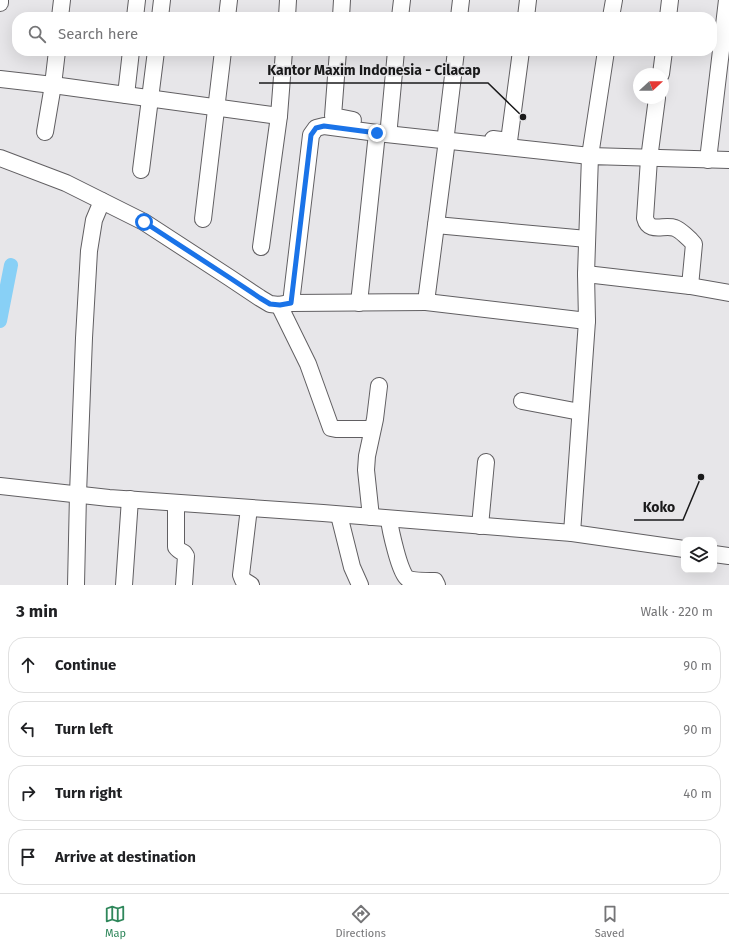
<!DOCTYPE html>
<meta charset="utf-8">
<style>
:root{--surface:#fff;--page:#f6f6f6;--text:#202124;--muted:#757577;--line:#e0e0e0;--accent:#2f875b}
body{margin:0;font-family:"Fira Sans",sans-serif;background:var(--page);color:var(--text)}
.controls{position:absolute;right:12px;bottom:12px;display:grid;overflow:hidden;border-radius:8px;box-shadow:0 4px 16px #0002}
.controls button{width:36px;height:36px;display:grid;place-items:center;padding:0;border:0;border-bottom:1px solid var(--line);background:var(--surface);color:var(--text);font:20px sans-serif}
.compass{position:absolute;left:633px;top:68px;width:36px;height:36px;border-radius:50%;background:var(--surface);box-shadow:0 4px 16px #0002;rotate:69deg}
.stop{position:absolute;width:12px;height:12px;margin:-9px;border:3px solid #1a73e8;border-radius:50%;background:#fff}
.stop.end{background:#1a73e8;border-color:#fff;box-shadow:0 1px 4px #0008}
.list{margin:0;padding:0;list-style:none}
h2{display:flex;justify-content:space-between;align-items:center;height:52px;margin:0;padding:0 16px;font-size:17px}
h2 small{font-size:13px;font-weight:400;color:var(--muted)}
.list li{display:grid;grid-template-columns:26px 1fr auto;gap:12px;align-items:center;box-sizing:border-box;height:56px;margin:0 8px 8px;padding:0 8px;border:1px solid var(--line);border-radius:16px}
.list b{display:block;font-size:15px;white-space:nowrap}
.list em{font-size:13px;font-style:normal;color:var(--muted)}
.icon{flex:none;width:22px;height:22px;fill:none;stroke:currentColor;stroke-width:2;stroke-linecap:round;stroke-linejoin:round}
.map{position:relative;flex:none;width:729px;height:585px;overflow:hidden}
.search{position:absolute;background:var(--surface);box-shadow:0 4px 16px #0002;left:12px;right:12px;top:12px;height:44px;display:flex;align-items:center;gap:10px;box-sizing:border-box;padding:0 14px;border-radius:16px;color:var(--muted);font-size:15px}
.sheet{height:308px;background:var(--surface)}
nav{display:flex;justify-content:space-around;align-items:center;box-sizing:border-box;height:56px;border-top:1px solid var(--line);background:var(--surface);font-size:11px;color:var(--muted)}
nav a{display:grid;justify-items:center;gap:2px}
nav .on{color:var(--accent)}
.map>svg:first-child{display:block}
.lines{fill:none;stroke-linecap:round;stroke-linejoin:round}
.canal{stroke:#88d0f6;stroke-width:14}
.minor-casing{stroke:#615f62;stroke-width:18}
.minor{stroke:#fff;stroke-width:16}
.route{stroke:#1a73e8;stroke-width:5}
.leader{fill:none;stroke:#1a1a1b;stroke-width:1.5}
.callout-dot{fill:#1a1a1b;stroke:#e7e6e9;stroke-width:1.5}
.callout-label{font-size:14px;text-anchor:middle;font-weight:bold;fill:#1a1a1b;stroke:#e7e6e9;stroke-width:3;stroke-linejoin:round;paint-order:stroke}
</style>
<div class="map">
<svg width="729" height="585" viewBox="0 0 729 585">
<rect width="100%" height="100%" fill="#e7e6e9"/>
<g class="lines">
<!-- canal -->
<polyline class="canal" points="0,321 11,265"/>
<defs>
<g id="minor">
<polyline points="0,3 0,0"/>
<polyline points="60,17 62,0"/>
<polyline points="135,17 137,0"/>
<polyline points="160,17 162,0"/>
<polyline points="227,17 229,0"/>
<polyline points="287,17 288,0"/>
<polyline points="341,17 342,0"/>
<polyline points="400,17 402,0"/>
<polyline points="459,17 461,0"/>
<polyline points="526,17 528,0"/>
<polyline points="611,17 614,0"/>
<polyline points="668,17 670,0"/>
<polyline points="338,51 333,116 353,120"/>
<polyline points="661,74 664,51"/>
<polyline points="0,79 53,85 279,116"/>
<polyline points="126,95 131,51"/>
<path d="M657 98 649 159 645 218C649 234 664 224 675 228 680 230 690 239 694 244L690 286"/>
<polyline points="389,126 396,51"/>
<polyline points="45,132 53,85 57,51"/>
<polyline points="446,134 456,51"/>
<polyline points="493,139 509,141 521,51"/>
<polyline points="0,158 66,183 144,222 230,278 260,298 270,304 279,305 291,303 426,302 447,140"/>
<polyline points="708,160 727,0"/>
<polyline points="141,170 156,51"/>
<polyline points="203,219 223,51"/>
<polyline points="436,225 587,239"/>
<polyline points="261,247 279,116 284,51"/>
<polyline points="586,274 690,286 729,293"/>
<polyline points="426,302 587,321 586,274 590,156 729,160"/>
<polyline points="291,303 311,135 316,128 324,126 377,133 590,156 606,51"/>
<polyline points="359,303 377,133"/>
<polyline points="279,305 308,364 331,428 336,429 372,429"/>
<polyline points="522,401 580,412"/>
<polyline points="0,486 109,498 323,513 572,533 684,549"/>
<path d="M176 503V547C178 550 180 551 184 553L186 556 184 585"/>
<polyline points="249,508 241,575 243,580 251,585"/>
<polyline points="339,515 352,567 360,585"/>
<polyline points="371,517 366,470 367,456 375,419 379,386"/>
<path d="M389 519C390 529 400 574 407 578 411 581 429 581 435 581L437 585"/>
<polyline points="480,526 486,462"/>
<polyline points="572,533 587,321"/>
<polyline points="714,554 729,556"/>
<polyline points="76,585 78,494 84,338 89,251 94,220 102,201"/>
<polyline points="124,585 130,499"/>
</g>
</defs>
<!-- minor casing -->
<use href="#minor" class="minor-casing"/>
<!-- minor -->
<use href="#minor" class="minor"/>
</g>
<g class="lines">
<!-- route -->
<polyline class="route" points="144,222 230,278 260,298 270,304 280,305 291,303 311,135 316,128 324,126 377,133"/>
</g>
<!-- callouts -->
<path class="leader" d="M523 117L488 83H259M701 477L683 520H634"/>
<g class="callout-dot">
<circle cx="523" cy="117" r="4"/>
<circle cx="701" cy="477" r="4"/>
</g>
<g class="callout-label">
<text x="374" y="75">Kantor Maxim Indonesia - Cilacap</text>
<text x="659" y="512">Koko</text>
</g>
</svg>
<div class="controls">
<button><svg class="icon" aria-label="layers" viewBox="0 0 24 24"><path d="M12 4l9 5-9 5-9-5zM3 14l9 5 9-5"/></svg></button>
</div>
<svg class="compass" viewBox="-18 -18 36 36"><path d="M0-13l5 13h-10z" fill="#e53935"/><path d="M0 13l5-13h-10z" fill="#757577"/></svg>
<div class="stop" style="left:144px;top:222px"></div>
<div class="stop end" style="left:377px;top:133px"></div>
<div class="search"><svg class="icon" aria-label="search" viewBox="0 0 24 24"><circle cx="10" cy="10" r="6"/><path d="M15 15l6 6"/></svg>Search here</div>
</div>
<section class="sheet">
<h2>3 min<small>Walk · 220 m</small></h2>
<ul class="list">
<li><svg class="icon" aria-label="ahead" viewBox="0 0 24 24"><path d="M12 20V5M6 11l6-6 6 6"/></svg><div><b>Continue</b></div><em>90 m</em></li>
<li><svg class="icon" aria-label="left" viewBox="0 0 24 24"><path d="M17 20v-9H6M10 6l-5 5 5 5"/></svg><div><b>Turn left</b></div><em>90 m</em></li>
<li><svg class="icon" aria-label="right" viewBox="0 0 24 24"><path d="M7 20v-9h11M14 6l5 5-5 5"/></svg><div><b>Turn right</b></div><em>40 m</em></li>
<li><svg class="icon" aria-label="arrive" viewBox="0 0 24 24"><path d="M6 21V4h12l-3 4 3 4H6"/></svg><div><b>Arrive at destination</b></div></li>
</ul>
</section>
<nav>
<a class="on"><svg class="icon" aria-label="map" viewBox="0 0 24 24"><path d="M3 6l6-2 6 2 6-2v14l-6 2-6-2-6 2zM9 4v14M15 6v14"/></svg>Map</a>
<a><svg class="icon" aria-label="directions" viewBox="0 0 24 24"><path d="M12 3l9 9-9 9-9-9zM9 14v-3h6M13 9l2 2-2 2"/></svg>Directions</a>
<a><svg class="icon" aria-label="saved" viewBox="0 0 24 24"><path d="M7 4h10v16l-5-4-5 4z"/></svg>Saved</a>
</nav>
